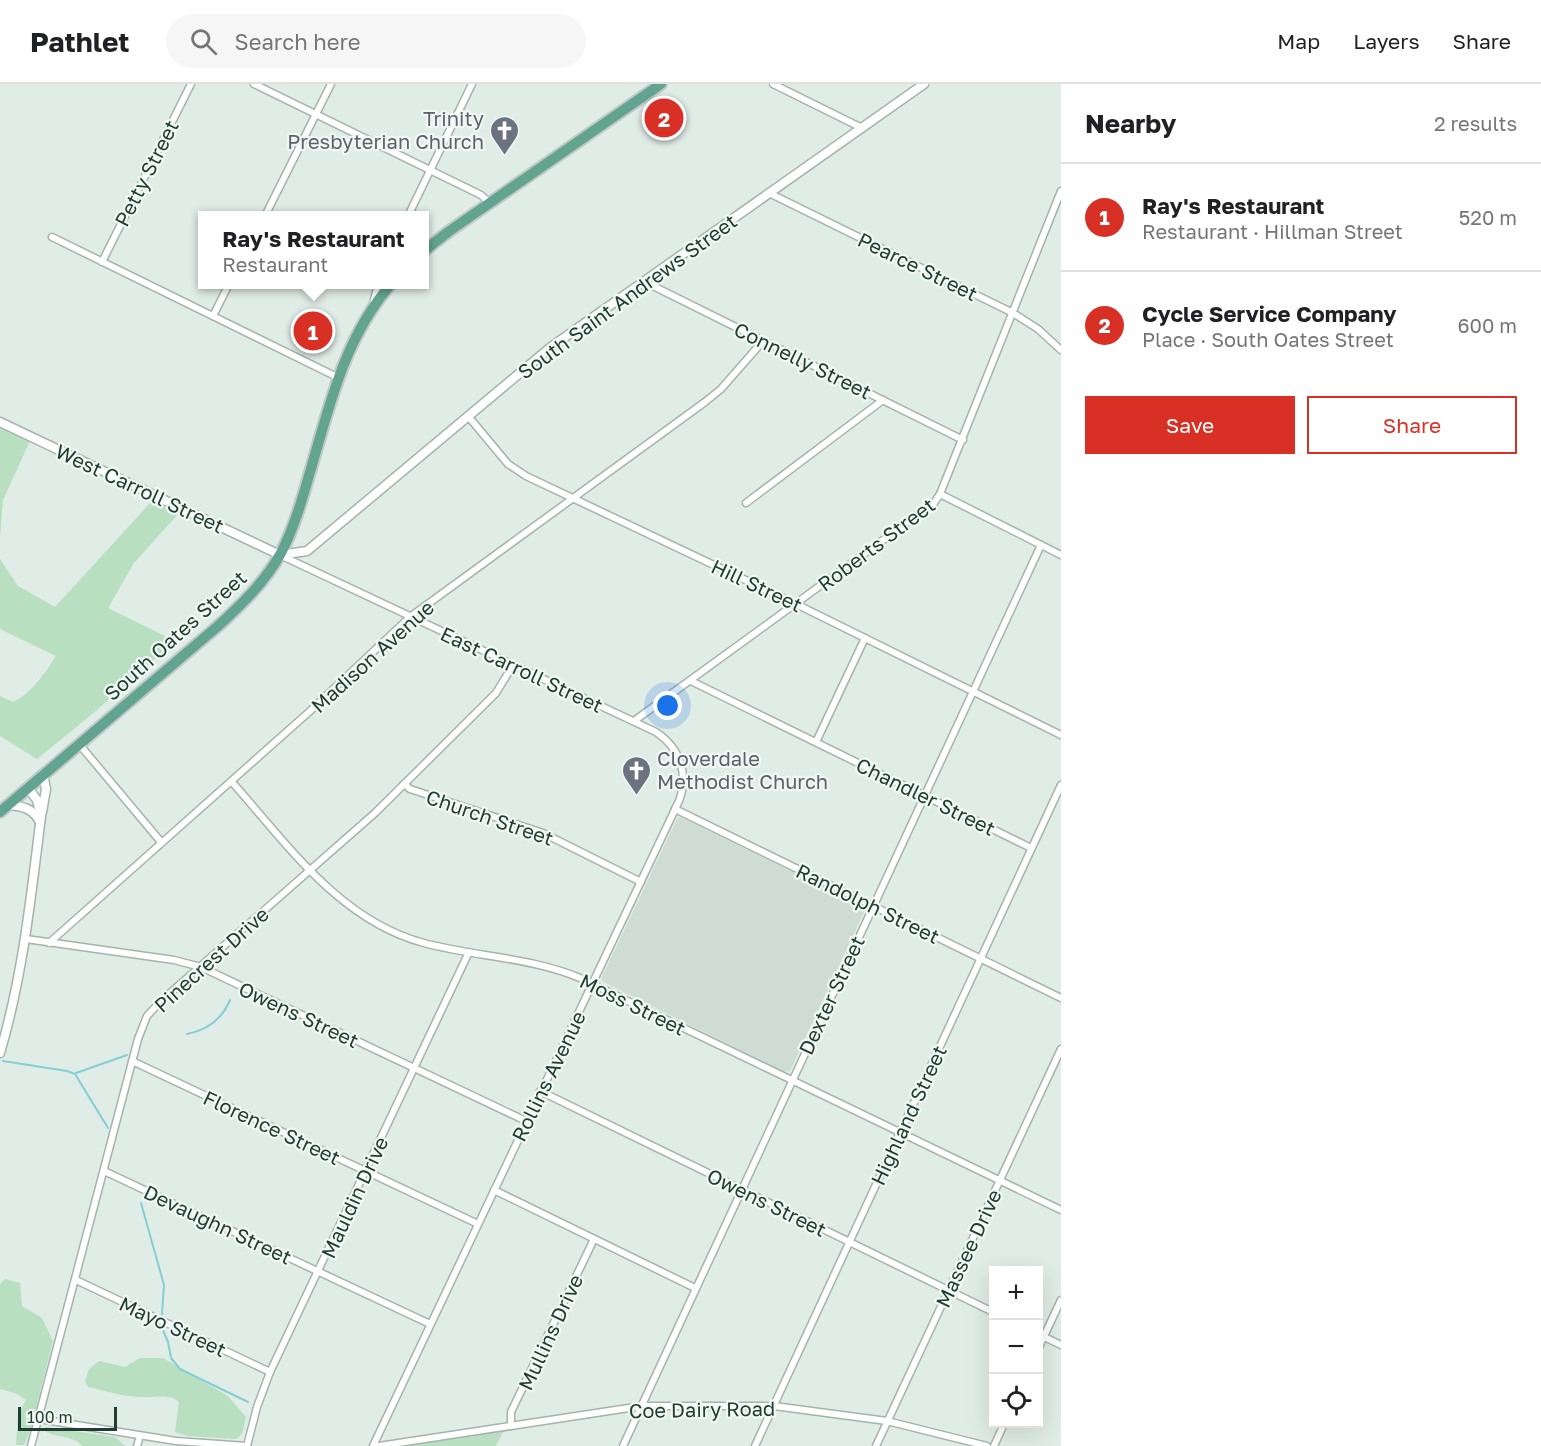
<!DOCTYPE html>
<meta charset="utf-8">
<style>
:root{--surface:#fff;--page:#f6f6f6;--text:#202124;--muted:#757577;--line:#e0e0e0;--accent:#d93025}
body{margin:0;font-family:"Golos Text",sans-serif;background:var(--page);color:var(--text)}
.controls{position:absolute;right:18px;bottom:18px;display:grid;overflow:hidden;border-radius:0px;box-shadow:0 6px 24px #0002}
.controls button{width:54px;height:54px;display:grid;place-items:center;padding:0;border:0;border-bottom:2px solid var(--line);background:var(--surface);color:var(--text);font:30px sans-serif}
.scale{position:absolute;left:18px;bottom:15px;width:99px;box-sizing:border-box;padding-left:6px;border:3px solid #203e34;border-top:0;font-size:16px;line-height:21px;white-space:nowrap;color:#203e34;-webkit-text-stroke:4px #f1f8f4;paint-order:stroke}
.you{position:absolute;left:668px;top:622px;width:21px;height:21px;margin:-15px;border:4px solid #fff;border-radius:50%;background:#1a73e8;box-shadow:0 0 0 9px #1a73e833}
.badge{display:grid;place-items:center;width:39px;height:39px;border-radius:50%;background:var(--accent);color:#fff;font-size:20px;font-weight:700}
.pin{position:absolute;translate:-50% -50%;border:3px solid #fff;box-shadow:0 2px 6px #0006}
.popup{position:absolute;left:198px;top:127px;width:231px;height:78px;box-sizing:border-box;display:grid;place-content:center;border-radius:0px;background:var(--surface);filter:drop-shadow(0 2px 4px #0005);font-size:20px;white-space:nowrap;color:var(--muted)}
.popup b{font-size:22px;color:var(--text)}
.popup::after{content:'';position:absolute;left:50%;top:100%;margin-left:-12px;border:12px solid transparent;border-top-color:var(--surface)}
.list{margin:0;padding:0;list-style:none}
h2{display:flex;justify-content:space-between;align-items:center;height:78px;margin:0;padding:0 24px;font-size:26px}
h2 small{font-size:20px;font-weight:400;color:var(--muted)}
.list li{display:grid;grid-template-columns:39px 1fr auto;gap:18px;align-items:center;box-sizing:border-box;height:108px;padding:0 24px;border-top:2px solid var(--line)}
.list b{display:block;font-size:22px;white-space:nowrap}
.list p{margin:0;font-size:20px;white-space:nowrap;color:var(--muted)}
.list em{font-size:20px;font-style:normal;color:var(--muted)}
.actions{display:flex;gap:12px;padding:18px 24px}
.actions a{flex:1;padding:14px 0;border:2px solid var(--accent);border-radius:0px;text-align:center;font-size:21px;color:var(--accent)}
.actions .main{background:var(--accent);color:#fff}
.icon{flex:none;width:33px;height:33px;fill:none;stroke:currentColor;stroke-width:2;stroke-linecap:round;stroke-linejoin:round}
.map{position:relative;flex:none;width:1061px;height:1362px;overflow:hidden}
header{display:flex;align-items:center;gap:36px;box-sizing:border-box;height:84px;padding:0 30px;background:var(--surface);border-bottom:2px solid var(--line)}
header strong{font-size:28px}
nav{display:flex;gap:33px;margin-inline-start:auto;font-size:21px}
.search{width:420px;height:54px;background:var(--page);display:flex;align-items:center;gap:15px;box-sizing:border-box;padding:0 21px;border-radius:33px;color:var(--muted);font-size:22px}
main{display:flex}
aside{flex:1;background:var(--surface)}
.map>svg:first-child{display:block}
.built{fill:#cedcd5}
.green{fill:#b8dfc0}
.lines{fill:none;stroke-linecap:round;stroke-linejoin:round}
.stream{stroke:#85ced5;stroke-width:2}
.minor-casing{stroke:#a3b4ad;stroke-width:9}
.tertiary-casing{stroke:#a3b4ad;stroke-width:11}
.primary-casing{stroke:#c1c9c6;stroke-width:14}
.minor{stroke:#fff;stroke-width:6}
.tertiary{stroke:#fff;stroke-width:8}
.primary{stroke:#62a48f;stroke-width:10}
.labels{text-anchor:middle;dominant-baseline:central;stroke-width:4.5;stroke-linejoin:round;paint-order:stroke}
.worship-label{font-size:20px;fill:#5b616d;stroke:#f1f8f4;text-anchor:end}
.street-label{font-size:20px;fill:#203e34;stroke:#f1f8f4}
</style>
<header>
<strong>Pathlet</strong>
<div class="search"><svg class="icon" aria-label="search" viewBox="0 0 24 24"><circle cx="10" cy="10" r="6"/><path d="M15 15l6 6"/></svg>Search here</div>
<nav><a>Map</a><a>Layers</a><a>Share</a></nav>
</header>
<main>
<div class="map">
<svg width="1061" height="1362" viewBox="0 0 1061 1362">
<rect width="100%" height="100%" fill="#e0ece6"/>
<!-- built -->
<polygon class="built" points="680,733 862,821 864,824 864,828 790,987 784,988 602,897 602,893 677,735"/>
<!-- green -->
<g class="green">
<polygon points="0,342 30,357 3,416 0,454"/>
<path d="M152 417 178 430 134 479 108 524 175 557 97 626 37 675 0 652V612L13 618C33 608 44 590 56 572L0 545V475L18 502 55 523Z"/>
<polygon points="5,1195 20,1199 22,1222 42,1234 53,1257 30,1347 24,1361 16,1361 18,1330 26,1316 15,1309 0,1305 0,1200"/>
<path d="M140 1274H163L228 1312 246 1333 242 1350 236 1355 187 1352 175 1348 179 1318C169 1309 154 1314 142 1313 124 1313 106 1307 88 1303L85 1297 89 1285 99 1277 125 1283Z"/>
<path d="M46 1343 115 1353 125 1362H82C74 1351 55 1354 43 1346Z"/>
<polygon points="503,1348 496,1362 408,1362"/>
</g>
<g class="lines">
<!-- stream -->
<g class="stream">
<path d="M187 950C208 946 222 935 230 916"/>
<polyline points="3,977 67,987 75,990 108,1044"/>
<polyline points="76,989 127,971"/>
<polyline points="141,1119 164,1201 162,1230"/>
<polyline points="162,1244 168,1258 171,1274 180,1285 248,1318"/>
</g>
<defs>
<g id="minor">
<polyline points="254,0 481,111 490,119"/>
<polyline points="773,0 862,44"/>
<polyline points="769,109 1013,229 1038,245 1061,266"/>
<polyline points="265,132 331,0"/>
<polyline points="408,132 472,0"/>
<polyline points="52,153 339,294"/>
<polyline points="102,178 191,0"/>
<polyline points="643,197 963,356"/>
<polyline points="373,220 378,200"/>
<polyline points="213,232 229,200"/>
<polyline points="468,332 508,380 526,392 796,520 1061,651"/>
<polyline points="940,410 1061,471"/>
<polyline points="746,419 883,316"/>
<path d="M280 471 656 648C680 664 689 690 679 717L373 1362"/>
<polyline points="691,597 1031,764"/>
<polyline points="634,637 934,419 940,410 1061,107"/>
<polyline points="816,658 865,554"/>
<polyline points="79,660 161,758"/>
<path d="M232 698C287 760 340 837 424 859 476 873 530 873 580 894L1061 1126"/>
<polyline points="404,700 410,705 543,749 641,798"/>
<polyline points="675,725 1061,914"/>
<polyline points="26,855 174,876 201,883 526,1037"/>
<polyline points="49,859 309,628 410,533 705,318 721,305 763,257"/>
<polyline points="132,977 478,1140"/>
<polyline points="540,1007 993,1228"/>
<polyline points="104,1087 430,1240"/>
<polyline points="494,1106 695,1204"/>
<polyline points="76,1196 270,1288"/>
<polyline points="1038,1250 1061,1261"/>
<polyline points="1038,1265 1061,1216"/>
<polyline points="39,1335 176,1357 247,1362"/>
<polyline points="511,1342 511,1328 594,1155"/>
<polyline points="31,1362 138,955 147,932 160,918 375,729 496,609 513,581"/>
<polyline points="137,1362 140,1352"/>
<polyline points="247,1362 257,1323 270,1288 469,868"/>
<polyline points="379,1362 642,1322 774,1322 887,1337 987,1362"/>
<polyline points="623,1362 1041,461"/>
<polyline points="755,1362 1061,701"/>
<polyline points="876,1362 1061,965"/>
<polyline points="994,1362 1004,1340"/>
</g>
<g id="tertiary">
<polyline points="0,338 280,471 307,467 551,263 924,0"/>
<path d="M8 721C22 722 33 724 40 738"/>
<polyline points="42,728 46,705 43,690"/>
<path d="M0 969C23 891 31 812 41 732L37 716 28 704"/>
</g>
<g id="primary">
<polyline points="424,167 448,148 661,0"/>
<path d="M0 728 218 542C242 520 265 498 281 469 294 444 302 416 310 388 330 320 344 255 391 200"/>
</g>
</defs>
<!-- minor casing -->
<use href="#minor" class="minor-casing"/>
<!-- tertiary casing -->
<use href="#tertiary" class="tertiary-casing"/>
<!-- primary casing -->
<use href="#primary" class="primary-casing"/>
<!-- minor -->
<use href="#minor" class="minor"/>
<!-- tertiary -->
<use href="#tertiary" class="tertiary"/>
<!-- primary -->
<use href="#primary" class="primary"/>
</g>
<!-- icons -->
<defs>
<symbol id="church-pin" viewBox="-11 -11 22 30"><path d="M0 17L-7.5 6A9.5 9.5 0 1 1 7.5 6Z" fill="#6b7280" stroke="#f1f8f4"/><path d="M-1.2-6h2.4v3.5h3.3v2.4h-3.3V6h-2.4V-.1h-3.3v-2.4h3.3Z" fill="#fff"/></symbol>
</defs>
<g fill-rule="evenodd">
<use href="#church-pin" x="488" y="30" width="33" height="45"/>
<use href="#church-pin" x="620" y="670" width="33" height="45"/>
</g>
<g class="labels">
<!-- worship labels -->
<g class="worship-label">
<text x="484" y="34">Trinity<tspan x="484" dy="23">Presbyterian Church</tspan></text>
<text x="657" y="674" text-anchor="start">Cloverdale<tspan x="657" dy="23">Methodist Church</tspan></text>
</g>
<!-- street labels -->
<g class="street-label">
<text transform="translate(146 89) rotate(-63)">Petty Street</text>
<text transform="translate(918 182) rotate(26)">Pearce Street</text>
<text transform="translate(627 212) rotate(-36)">South Saint Andrews Street</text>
<text transform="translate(803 276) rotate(26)">Connelly Street</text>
<text transform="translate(140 404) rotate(25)">West Carroll Street</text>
<text transform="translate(876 460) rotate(-37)">Roberts Street</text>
<text transform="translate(757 501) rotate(25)">Hill Street</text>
<text transform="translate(175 551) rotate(-42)">South Oates Street</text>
<text transform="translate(372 572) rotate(-42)">Madison Avenue</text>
<text transform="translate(522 585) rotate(25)">East Carroll Street</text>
<text transform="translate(926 712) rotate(26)">Chandler Street</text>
<text transform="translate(490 733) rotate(19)">Church Street</text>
<text transform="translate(868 819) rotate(26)">Randolph Street</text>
<text transform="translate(211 875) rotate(-42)">Pinecrest Drive</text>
<text transform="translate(831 911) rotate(-65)">Dexter Street</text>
<text transform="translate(633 920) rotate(26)">Moss Street</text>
<text transform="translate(299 930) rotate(25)">Owens Street</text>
<text transform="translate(548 992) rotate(-64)">Rollins Avenue</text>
<text transform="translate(908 1031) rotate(-65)">Highland Street</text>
<text transform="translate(272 1043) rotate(25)">Florence Street</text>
<text transform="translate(354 1113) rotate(-65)">Mauldin Drive</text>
<text transform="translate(767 1118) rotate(26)">Owens Street</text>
<text transform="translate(218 1140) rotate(25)">Devaughn Street</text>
<text transform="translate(968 1164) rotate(-65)">Massee Drive</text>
<text transform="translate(173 1242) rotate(25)">Mayo Street</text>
<text transform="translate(550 1248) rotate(-65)">Mullins Drive</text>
<text transform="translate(702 1325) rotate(-1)">Coe Dairy Road</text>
</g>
</g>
</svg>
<div class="controls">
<button>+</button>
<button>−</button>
<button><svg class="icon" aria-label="locate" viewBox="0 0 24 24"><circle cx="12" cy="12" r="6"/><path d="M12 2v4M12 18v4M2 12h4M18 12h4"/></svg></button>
</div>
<div class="scale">100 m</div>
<div class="you"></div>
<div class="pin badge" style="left:313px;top:247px">1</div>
<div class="popup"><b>Ray's Restaurant</b>Restaurant</div>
<div class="pin badge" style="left:664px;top:34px">2</div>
</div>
<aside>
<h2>Nearby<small>2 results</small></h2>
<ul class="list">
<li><span class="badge">1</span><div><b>Ray's Restaurant</b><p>Restaurant · Hillman Street</p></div><em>520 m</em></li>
<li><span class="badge">2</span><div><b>Cycle Service Company</b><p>Place · South Oates Street</p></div><em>600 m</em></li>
</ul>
<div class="actions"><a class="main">Save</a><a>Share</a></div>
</aside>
</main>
